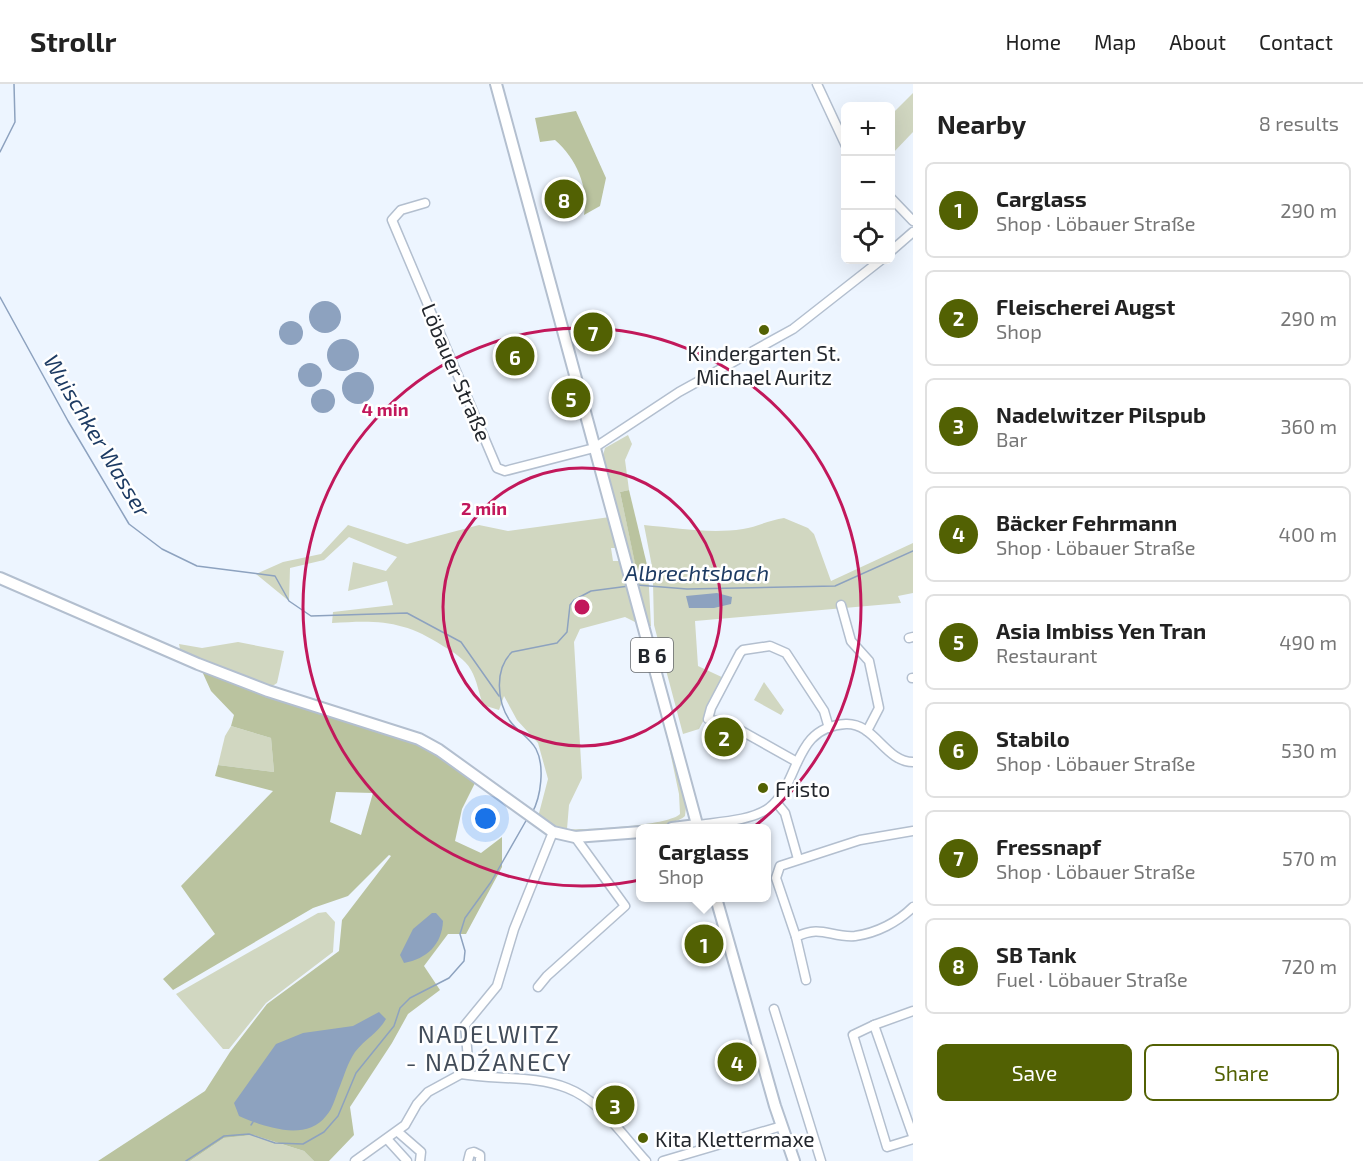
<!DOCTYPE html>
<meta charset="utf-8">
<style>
:root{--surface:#fff;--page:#f6f6f6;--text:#222;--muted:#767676;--line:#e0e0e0;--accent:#526103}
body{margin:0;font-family:"Exo 2",sans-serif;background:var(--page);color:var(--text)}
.controls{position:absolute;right:18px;top:18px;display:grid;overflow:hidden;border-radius:9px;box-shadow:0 6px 24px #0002}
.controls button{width:54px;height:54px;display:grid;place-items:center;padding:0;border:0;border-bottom:2px solid var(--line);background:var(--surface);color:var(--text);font:30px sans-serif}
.you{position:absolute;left:486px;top:735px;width:21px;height:21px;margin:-15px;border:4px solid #fff;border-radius:50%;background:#1a73e8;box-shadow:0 0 0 9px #1a73e833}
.badge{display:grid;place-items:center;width:39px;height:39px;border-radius:50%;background:var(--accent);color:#fff;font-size:20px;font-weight:700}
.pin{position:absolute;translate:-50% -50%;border:3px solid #fff;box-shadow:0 2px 6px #0006}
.popup{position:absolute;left:636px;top:740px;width:135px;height:78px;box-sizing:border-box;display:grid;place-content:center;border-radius:9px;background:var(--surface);filter:drop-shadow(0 2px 4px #0005);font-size:20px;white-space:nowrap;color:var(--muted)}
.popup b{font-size:22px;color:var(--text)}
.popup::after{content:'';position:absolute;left:50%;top:100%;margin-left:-12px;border:12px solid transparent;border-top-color:var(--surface)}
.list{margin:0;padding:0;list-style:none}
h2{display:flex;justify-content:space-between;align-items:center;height:78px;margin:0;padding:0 24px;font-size:26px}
h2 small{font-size:20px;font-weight:400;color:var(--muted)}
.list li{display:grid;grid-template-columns:39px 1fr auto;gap:18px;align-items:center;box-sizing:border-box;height:96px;margin:0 12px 12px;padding:0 12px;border:2px solid var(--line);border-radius:9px}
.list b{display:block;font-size:22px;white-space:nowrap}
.list p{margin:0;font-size:20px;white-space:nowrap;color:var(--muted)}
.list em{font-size:20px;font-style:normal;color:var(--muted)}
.actions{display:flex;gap:12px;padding:18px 24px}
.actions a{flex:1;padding:14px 0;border:2px solid var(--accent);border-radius:9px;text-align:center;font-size:21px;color:var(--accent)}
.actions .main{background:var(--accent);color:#fff}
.icon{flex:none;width:33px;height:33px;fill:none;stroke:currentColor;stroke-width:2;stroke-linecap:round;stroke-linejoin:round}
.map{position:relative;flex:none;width:913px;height:1077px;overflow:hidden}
header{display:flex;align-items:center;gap:36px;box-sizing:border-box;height:84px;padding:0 30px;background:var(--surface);border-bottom:2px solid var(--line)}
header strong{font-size:28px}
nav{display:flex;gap:33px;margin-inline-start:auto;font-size:21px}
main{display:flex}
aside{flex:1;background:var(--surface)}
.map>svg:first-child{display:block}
.green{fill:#d1d7c1;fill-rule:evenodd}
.forest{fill:#bac39f;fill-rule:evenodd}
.water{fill:#8da2bf}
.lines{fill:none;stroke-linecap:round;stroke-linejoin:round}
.stream{stroke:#8da2bf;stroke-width:1.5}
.minor-casing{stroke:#b3bfcf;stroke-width:11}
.major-casing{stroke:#b3bfcf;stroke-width:14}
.minor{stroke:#fff;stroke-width:8}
.major{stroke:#fff;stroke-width:10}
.ring{fill:none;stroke:#c2185b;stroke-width:3}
.poi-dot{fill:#526103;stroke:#fff;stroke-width:2}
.labels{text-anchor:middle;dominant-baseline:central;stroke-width:5;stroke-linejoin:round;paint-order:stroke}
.shield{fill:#fff;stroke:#65686c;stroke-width:1.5}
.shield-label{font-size:20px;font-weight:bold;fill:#23272d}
.poi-label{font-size:21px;fill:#23272d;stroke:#fff;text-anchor:start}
.street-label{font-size:21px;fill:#23272d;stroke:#fff}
.water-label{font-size:22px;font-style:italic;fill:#1d3b63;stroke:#fff}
.quarter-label{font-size:24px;letter-spacing:1.5px;fill:#424c59;stroke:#fff}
.centre{fill:#c2185b;stroke:#fff;stroke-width:3}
.ring-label{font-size:18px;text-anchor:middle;font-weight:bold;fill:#c2185b;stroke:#fff;stroke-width:5;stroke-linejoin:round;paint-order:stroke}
</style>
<header>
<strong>Strollr</strong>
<nav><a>Home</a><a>Map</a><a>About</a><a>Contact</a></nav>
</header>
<main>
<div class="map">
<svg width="913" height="1077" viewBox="0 0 913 1077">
<rect width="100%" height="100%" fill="#edf5ff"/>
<!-- green -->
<g class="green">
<polygon points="913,9 913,48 891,71 891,31"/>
<polygon points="628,351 632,360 625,376 629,406 620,408 637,488 648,485 651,542 647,543 602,375 605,364"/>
<path d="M610 433 619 464H611L613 477H622L686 723 685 732C674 744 595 751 576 749 562 748 550 741 538 733L548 695 538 659 517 636 504 612 499 626 483 621C479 610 477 596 471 586 465 575 453 568 443 562 404 536 377 536 332 539L333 528 393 521 387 497 348 507 353 478 386 487 397 473 349 453 324 476 290 484 289 517 256 490 283 478 321 470 348 441 407 460 479 441 508 447ZM625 533 637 539 668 658 679 710 680 730C668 742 586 746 567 745L569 721 582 694 574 558 580 545Z"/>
<path d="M784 434 808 444 814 450 831 497 913 459V509L898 512 901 519 695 537 698 582 726 595 699 645 683 650 654 541 653 499 655 498 644 441C677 444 710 450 743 445 756 443 770 436 784 434Z"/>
<polygon points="238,558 284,567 277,599 271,603 181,570 179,560 202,564"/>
<polygon points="764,598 784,626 781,631 754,616"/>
<polygon points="231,642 271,654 274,688 218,681 225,652"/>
<polygon points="326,828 335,838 333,868 266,919 229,965 223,965 176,910 318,829"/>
<polygon points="253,1051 304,1067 314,1077 190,1077 224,1054"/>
</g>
<!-- forest -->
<g class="forest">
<path d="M576 27 606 94 600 122 584 131C589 103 576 74 555 56L540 58 535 34Z"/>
<polygon points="629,406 648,485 637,489 620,408"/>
<path d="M201 585 410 653 435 667 476 697 462 725 455 757 481 769 502 753V783L466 850H448L424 882 440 906 408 930 392 959 350 1023 354 1051 329 1077H314L304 1067 253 1051 224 1054 190 1077H98L205 1007 230 968 267 920 339 867 342 836 391 772 389 771 348 812 313 824 173 906 163 895 215 850 181 802 273 707 215 692 218 681 274 688 271 654 231 642 234 631 211 607ZM336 708 373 709 361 751 330 738Z"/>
</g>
<!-- water -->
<g class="water">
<circle cx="325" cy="233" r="16"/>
<circle cx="291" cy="249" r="12"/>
<circle cx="343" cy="271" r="16"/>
<circle cx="310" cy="291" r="12"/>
<circle cx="358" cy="304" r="16"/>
<circle cx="323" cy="317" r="12"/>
<polygon points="717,509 732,513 731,520 714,524 689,524 686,512"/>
<path d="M432 829H436L443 837C442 860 427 875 404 879L400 871 413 845Z"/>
<path d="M379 928 386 935C378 949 365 955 355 968 348 978 344 992 340 1002 336 1011 333 1025 326 1032 306 1058 264 1043 239 1032L234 1019 276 960 303 949 353 942Z"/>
</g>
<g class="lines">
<!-- stream -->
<g class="stream">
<polyline points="0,68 15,38 14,0"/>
<polyline points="0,213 68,337 129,440 162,465 197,482 275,492 289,517 311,532 407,529 461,558 499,612"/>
<polyline points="637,501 687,505 835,502 913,467"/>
<path d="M532 729C541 713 545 682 536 665 530 654 517 647 510 637 497 618 494 585 512 568L557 559 567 548 570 521 574 516 591 507 629 502"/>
<polyline points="251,1041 253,1038"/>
<polyline points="186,1077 224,1052 249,1050 275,1059 303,1060 324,1048 338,1032 356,989 394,942 400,924 410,914 449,894 464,877 465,867 460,850 465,834 491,798 527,735"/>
</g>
<defs>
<g id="minor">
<polyline points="817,0 846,62"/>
<polyline points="890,113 913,137"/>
<polyline points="425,119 401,126 392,136 497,384 505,387 594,364 679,308 793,245 881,176"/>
<polyline points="890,168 913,148"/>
<polyline points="841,521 851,557 869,577 879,624 867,647"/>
<polyline points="909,554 913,553"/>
<polyline points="912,594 913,594"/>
<polyline points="797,678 731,641 708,635 711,624 740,569 743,566 770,562 786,569 824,627 829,644"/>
<polyline points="776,718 785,729 798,775"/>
<path d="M697 741C718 738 751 737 769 724 801 699 792 643 846 640 875 639 885 678 913 678"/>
<polyline points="796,853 776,794 780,782 860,756 913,747"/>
<path d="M806 896 796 853C821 840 831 854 855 852 877 849 898 838 913 823"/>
<polyline points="538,903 547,892 625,822 575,753"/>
<polyline points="774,925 821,1077"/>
<polyline points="913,927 874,941 913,1052"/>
<polyline points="874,941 853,951 887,1063 913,1055"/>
<path d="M461 990C495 996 535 991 567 1004 601 1017 622 1051 646 1077"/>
<polyline points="398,1048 421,1068 420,1077"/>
<polyline points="387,1055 407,1077"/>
<polyline points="355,1077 405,1041 417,1020 428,1008 461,990 468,975 465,941 497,902 514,845 553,748"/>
<polyline points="468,1077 470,1069 474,1068 480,1071 480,1077"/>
<polyline points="663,1077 782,1042"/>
</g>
<g id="major">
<polyline points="496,0 698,744"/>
<polyline points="0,494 198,580 268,607 419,655 439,666 553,748 575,753 641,748"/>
<polyline points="672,744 697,741"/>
<polyline points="716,814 775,1022 794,1077"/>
</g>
</defs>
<!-- minor casing -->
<use href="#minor" class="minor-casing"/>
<!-- major casing -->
<use href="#major" class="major-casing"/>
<!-- minor -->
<use href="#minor" class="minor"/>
<!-- major -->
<use href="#major" class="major"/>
</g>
<!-- distance rings -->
<g class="ring">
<circle cx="582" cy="523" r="139"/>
<circle cx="582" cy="523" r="279"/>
</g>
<!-- markers -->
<g class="poi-dot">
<circle cx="764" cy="246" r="6"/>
<circle cx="763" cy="704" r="6"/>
<circle cx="643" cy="1054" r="6"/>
</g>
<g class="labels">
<!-- shield labels -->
<rect class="shield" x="631" y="554" width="42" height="34" rx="4.5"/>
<g class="shield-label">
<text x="652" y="571">B 6</text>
</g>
<!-- poi labels -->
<g class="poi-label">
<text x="764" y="268" text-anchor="middle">Kindergarten St.<tspan x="764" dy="24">Michael Auritz</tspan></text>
<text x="775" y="704">Fristo</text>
<text x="655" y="1054">Kita Klettermaxe</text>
</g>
<!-- street labels -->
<g class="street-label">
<text transform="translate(457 288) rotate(67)">Löbauer Straße</text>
</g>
<!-- water labels -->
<g class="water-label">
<text transform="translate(98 351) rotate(59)">Wuischker Wasser</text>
<text x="697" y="488">Albrechtsbach</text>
</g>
<!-- quarter labels -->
<g class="quarter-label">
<text x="489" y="949">NADELWITZ<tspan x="489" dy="28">- NADŹANECY</tspan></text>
</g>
</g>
<circle cx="582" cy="523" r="9" class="centre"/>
<g class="ring-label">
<text x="385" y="332">4 min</text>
<text x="484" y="431">2 min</text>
</g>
</svg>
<div class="controls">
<button>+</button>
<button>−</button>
<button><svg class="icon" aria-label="locate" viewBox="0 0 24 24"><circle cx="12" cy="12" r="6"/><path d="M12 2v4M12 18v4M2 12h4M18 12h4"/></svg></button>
</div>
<div class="you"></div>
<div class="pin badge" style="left:704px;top:860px">1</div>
<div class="popup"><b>Carglass</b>Shop</div>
<div class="pin badge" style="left:724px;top:653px">2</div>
<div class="pin badge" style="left:615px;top:1021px">3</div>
<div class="pin badge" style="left:737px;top:978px">4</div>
<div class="pin badge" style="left:571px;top:314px">5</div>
<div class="pin badge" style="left:515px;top:272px">6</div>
<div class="pin badge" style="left:593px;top:248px">7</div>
<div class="pin badge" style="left:564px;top:115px">8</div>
</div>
<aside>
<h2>Nearby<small>8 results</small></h2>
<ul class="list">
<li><span class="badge">1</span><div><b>Carglass</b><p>Shop · Löbauer Straße</p></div><em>290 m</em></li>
<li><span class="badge">2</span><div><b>Fleischerei Augst</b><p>Shop</p></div><em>290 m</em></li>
<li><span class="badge">3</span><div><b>Nadelwitzer Pilspub</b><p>Bar</p></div><em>360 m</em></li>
<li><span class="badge">4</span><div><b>Bäcker Fehrmann</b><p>Shop · Löbauer Straße</p></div><em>400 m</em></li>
<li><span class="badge">5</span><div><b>Asia Imbiss Yen Tran</b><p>Restaurant</p></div><em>490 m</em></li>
<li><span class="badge">6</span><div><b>Stabilo</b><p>Shop · Löbauer Straße</p></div><em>530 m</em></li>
<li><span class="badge">7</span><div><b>Fressnapf</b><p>Shop · Löbauer Straße</p></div><em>570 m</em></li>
<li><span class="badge">8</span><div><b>SB Tank</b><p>Fuel · Löbauer Straße</p></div><em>720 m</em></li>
</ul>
<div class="actions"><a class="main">Save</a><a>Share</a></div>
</aside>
</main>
